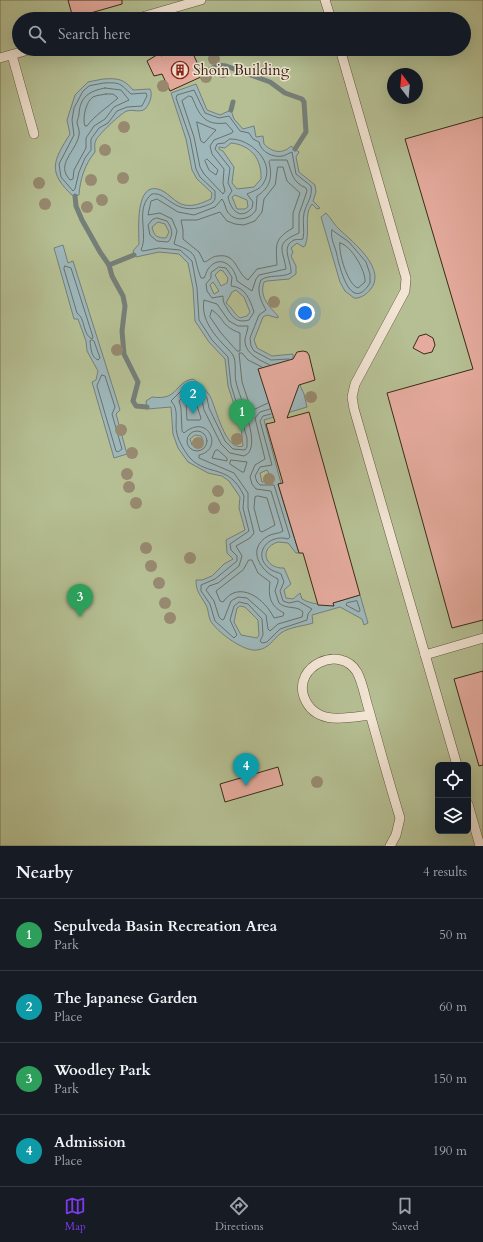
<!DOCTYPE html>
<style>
:root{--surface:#171b24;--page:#242831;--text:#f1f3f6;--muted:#9ea1a6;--line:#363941;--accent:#7c3aed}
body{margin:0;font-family:Cardo,serif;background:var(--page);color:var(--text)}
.controls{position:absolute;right:12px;bottom:12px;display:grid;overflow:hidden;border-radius:6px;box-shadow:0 4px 16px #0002}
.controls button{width:36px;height:36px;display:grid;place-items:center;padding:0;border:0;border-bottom:1px solid var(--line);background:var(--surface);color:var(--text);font:20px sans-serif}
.compass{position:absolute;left:387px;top:68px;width:36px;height:36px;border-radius:50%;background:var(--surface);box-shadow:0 4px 16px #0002;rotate:344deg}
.you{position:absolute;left:305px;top:313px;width:14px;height:14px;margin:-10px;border:3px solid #fff;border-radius:50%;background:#1a73e8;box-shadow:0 0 0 6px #1a73e833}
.badge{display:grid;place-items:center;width:26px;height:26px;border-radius:50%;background:var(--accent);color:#fff;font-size:13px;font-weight:700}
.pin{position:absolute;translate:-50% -33px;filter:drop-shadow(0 1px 2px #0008)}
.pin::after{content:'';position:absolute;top:21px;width:14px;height:12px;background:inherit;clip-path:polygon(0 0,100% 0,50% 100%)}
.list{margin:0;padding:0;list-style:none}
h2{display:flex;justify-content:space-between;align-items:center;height:52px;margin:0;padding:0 16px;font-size:17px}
h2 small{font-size:13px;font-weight:400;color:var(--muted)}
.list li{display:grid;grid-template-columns:26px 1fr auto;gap:12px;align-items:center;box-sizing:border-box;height:72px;padding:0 16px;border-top:1px solid var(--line)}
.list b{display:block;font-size:15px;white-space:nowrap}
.list p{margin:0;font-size:13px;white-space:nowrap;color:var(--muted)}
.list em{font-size:13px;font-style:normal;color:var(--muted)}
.icon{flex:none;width:22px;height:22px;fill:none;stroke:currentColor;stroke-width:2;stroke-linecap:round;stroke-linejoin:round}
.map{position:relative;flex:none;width:483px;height:846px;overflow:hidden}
.search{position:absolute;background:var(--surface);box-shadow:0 4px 16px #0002;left:12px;right:12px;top:12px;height:44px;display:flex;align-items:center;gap:10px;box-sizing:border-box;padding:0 14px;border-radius:22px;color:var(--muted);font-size:15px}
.sheet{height:340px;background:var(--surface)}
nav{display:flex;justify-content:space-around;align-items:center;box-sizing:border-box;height:56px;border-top:1px solid var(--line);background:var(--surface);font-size:11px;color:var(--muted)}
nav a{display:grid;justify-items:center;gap:2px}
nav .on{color:var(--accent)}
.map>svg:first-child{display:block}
.green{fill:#b5bf93;stroke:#787555;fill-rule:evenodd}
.water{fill:#9db7bb;stroke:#757f79;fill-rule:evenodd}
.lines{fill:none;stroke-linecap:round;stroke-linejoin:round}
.shore{stroke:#6c7169;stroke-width:1}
.stream{stroke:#757f79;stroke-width:5}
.building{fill:#e5ab9e;stroke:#3a2b17}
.service-casing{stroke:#665640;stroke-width:10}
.service{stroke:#f2e5d4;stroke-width:9}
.tree{fill:#97896f}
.labels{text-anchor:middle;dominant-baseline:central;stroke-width:3;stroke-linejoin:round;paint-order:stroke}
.poi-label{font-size:15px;fill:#3a2b17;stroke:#f2e5d4;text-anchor:start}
</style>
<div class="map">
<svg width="483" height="846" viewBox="0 0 483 846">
<rect width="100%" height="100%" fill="#ebd7bd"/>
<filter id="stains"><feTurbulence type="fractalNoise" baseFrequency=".005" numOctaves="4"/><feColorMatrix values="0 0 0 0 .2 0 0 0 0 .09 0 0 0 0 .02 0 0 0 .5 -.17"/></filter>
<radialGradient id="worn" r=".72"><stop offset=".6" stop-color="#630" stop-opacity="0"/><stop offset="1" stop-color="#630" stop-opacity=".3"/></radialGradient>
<!-- green -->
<path class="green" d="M0 0H483V846H0ZM19 19H464V49H19ZM393 74H417V98H393ZM438 765H468V831H438Z"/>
<!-- water -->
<g class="water">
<path d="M103 79C118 78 124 79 133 90L150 89C153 94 150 104 145 109 140 113 133 109 127 111 122 112 98 135 96 140 94 143 95 148 95 152 85 164 80 179 79 195L73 196C47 172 53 161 70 134L67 120 75 95 88 82Z"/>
<path d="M196 84 207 110 220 115 231 110 234 119 243 129 254 126 256 137 263 136 264 144C272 152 282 155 291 146L299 152 296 157 299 172 315 185 316 192 313 201 320 208 317 209 312 204C303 215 311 232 305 246L303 247 297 243 291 248 293 252 291 256 296 266V274L289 279 267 281 264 282C259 297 269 306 278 316V318L267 315 263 317 254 340 257 348 272 356 293 354V370L304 394 307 407 264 420 281 483 278 484 299 553H296L288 543 278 542C258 548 265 569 284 568L291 584 284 590 286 598 293 599 300 593 302 599C322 610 339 600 360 595L368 623 364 625 362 619 340 607 312 615 313 623C304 626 289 627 281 633 273 639 269 649 257 650 244 652 219 633 212 623 208 618 209 611 206 605 201 596 196 592 196 580H202L212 576 224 564 233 559 227 553 226 540 245 530 239 508 240 497 229 481 222 476 208 473 188 462 178 448 173 434 171 407 147 409 146 401 152 397C179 401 174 382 193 379 198 382 207 391 210 396 216 407 225 452 243 446L241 426 228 386 225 359 209 342 195 321 193 288 188 263 179 254 159 252 136 257 134 255 133 251 139 244C139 232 134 179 161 190 168 193 174 201 181 204 192 208 202 203 211 199L212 193 197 179 192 170 186 139 171 93ZM231 143C251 145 262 159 261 179L254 187 237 189 232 183 234 167 223 151 219 149V147L225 148ZM235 195 247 200 248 207 245 209H237L232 197ZM158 222 165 224 169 232 166 238C157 238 154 236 152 227ZM220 270 223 271 228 278 227 283 221 286 215 275ZM213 282 219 291 214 294 210 285ZM236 290 244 297 250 312 247 316 240 318C233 313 232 307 226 303L232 292ZM195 435 201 436 203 440 201 446 192 445 190 439ZM267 470 271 477 270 481 262 482 260 473ZM240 606 245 607 258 620 259 635 257 638 241 635 234 622 237 608Z"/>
<path d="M326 213C331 218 335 226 340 230 353 242 388 270 370 290 366 295 359 299 354 298L345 291 340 282 321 217Z"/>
<polygon points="63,245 68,263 73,261 120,410 116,414 127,454 114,458 92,382 96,380 98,371 87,351 86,341 78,319 74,319 54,248"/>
</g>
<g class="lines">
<!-- shore -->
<g class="shore">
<path d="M104 83C121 82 120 84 131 94L146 93 147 96 142 106 127 107 117 111 108 123 99 128 91 139V150L85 158 79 172 75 189 73 191 61 177 59 164 74 135 72 120 74 108 83 91 89 86Z"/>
<path d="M105 88 121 90 129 100 114 107 105 119 94 126 86 138V148L74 170 73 179 70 180C55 164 76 152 79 135 80 131 78 127 77 123 77 120 79 117 79 114 80 97 89 91 105 88Z"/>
<path d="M106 94H113L118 98C109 106 94 116 87 126H85C82 119 86 101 93 97 97 95 102 95 106 94Z"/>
<path d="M189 96 192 97C199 114 204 126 226 123L233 131 232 133 214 140 210 146 212 154 224 169 223 183 225 191 223 194 204 174 200 167 194 137 182 101Z"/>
<polygon points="197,122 216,130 204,143 201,141"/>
<path d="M230 139C250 138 277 163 263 184 259 190 253 191 247 194L253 202 252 208C240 221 231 210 228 197L232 191 228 183 230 168 215 149 217 144 224 143Z"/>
<polygon points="207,159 218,170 216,175 209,170 205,161"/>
<path d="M271 160H287C292 173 292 182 306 188L307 191 299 214V233C274 244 283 248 286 269L259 275 256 279 252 291 237 281C235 266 220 253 208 269 206 272 206 275 204 278H201C192 256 201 254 174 244L177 231 172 219 160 213 148 215 151 201 157 199 178 212 194 215 215 207 222 199C225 203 225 207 227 211 234 223 250 220 256 210L257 196C270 188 273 177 269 162Z"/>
<path d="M278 167H283L287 181 300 193 293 213V228C274 239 276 244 277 265L257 269 248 280C236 273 237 253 218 256 212 256 209 261 204 262L199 252 183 239V230L181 220H197L220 212 227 221 235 224 244 225 255 221 262 212 264 199 275 185Z"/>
<path d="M157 218 167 221C172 228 174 235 168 242L157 241 150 235 148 225 152 220Z"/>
<path d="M332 230 349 242 366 262 370 274V283C350 315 339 265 336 251 334 245 330 236 332 230Z"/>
<path d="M340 243C351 245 366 271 365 282L358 288C348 285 338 253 340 243Z"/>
<path d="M65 266 71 268 93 337 92 339C82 334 86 319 77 313L64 269Z"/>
<path d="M219 267 226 268 232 277 231 286C245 287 250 299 254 312L249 320C238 323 234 319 228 310 225 304 223 304 223 296L212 298 207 291 206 284 211 278V273Z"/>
<path d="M212 310C225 319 221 326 240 333V351H237L221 333 210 317Z"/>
<path d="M92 340 94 341 100 358 98 360C91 357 91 349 90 341Z"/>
<polyline points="262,367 248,360 242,353 239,353 242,382 251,409 253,410 268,403"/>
<polygon points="102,375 105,376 115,407 112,414 122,449 118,452 116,451 97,386"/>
<polygon points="190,398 196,403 201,418 200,420 187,420 186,402"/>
<path d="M270 409 260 412 255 418 265 459 255 465 250 477 252 484 256 489 271 491 283 531C279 534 273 533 268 536 246 549 260 571 278 579V582L275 591 279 603C287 610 297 605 303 612L302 617 278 624 270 631 268 629 266 615 247 598 238 597 231 601 224 619 222 620 219 617 214 601 206 590 209 586 218 583 239 566 242 556 236 546 250 538 254 533 248 508V493L234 473 199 458V455C224 450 209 412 184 433L182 431 181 408 179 401 190 390 202 400 204 410 221 444 230 453 244 456C264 449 239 397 236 382 234 373 237 363 233 355 230 351 226 347 222 343 211 331 201 317 204 300L217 304 229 321 238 326H248C248 330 246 334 245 339 244 353 259 360 270 365"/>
<path d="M271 414 263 416 260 421 272 465 260 467 255 476 257 482 260 485H274L290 537 288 539C268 533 251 555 270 569 274 572 278 572 281 574L284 582 280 591 283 601 289 603 298 601 312 609 308 614 307 620 280 629 267 642 262 643 260 641 263 635 262 619 248 604 239 602 234 606 230 620 237 635 234 638 215 621 210 604 201 591V585L215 579 237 561V556L231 550 230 544 249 531 243 508 244 496C229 463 208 477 190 458 185 452 179 442 177 434 174 422 180 410 171 401L186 386 193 384 207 398 209 408 225 441 233 449 245 450 247 447V438L231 385 228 357 212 340 199 320 197 288 192 261 180 250 159 248 143 251 141 250C149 233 134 208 152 194 167 191 174 217 205 206 209 204 213 204 215 199V191L200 177 196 169 190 138 176 98 177 95 194 90 205 113 219 118 229 116 240 131 249 133 253 139 259 142C261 152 273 158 283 156 286 155 289 153 292 152L296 174 311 186C313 197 306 204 304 213 302 222 305 230 303 239 300 240 297 239 294 240 280 247 292 262 291 273 282 278 269 274 261 280 256 291 261 301 266 310L259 315 250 338 251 346 254 351 271 360 289 359"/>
<circle cx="197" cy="441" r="10"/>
<polygon points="218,450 227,458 227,461 212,458 215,451"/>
<polygon points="231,460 247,462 244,472 242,472 230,464"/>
<polygon points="258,496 267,498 275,525 262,532 260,531 254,508 255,497"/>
<path d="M249 560H252L258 573 270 582C268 596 270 606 284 613L283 616 274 618C265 599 239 579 223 602L220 601 216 591 243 570Z"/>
<polygon points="357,601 360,610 359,612 346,605 347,603"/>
</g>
<!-- stream -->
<g class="stream">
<polyline points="195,73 210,70 217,65 226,66 270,82 285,93 302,99 304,102 306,132 295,149"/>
<polyline points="231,110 233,102"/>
<polyline points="75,196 76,206 82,220 100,252 109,265 112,276 123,296 125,306 122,331 124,354 138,382 133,401 136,406 147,407"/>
<polyline points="109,265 134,255"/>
</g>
</g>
<!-- building -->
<g class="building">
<polygon points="68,0 122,0 122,4 73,18"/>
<polygon points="175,49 191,49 203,76 170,91 162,74 154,76 147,61 160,53 161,56"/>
<polygon points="483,117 483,620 452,628 387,393 473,369 405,139"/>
<polygon points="426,334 433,338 435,345 432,352 424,354 413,348 419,336"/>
<polygon points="303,351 307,352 309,355 315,380 299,385 287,418 309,412 360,595 333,603 334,606 318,605 303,553 299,553 278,484 283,483 266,424 275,422 258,369 293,359 297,352"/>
<polygon points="483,671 483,765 479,766 454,679"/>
<polygon points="278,767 283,785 225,802 220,784"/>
</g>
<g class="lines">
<defs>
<g id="service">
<polyline points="325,0 331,19"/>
<polyline points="135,19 201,0"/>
<polyline points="340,49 406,278 405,291 355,384 352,397 354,409 457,765"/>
<polyline points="12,55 34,134"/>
<polyline points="0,58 32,49"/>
<polyline points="425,655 483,638"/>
<path d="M370 715C346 718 315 726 304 697 293 666 340 644 357 672 363 683 365 698 369 710 379 746 389 782 400 818L396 835 390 846"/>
<polyline points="468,804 480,846"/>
</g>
</defs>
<!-- service casing -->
<use href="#service" class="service-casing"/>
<!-- service -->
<use href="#service" class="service"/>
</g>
<!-- trees -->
<g class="tree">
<circle cx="214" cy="59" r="6"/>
<circle cx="223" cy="72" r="6"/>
<circle cx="206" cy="77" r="6"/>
<circle cx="163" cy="86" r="6"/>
<circle cx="124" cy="127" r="6"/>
<circle cx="105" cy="150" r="6"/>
<circle cx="123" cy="178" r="6"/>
<circle cx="91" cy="180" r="6"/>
<circle cx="39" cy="183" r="6"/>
<circle cx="102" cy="200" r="6"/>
<circle cx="45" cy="204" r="6"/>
<circle cx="87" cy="207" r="6"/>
<circle cx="274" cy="302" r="6"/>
<circle cx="117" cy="350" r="6"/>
<circle cx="311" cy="397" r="6"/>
<circle cx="121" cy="430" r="6"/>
<circle cx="237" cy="439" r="6"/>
<circle cx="198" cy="443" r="6"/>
<circle cx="132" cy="453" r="6"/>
<circle cx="127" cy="474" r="6"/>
<circle cx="269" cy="479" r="6"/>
<circle cx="129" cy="487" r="6"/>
<circle cx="218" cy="491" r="6"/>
<circle cx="136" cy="503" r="6"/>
<circle cx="214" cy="508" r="6"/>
<circle cx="146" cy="548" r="6"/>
<circle cx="190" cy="558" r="6"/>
<circle cx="151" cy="566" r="6"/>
<circle cx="159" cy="583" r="6"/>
<circle cx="165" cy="603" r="6"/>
<circle cx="170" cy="618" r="6"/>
<circle cx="317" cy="782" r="6"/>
</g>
<!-- icons -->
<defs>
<symbol id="building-ring" viewBox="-11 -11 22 22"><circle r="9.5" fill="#f2e5d4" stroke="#8f2418" stroke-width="1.5"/><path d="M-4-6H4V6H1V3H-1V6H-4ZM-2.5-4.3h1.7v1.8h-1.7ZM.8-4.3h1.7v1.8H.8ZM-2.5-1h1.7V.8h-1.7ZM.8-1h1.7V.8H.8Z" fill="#8f2418"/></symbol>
</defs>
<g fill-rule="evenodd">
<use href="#building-ring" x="170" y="60" width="20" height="20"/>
</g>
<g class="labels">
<!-- poi labels -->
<g class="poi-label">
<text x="193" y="70">Shoin Building</text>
</g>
</g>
<rect width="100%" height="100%" filter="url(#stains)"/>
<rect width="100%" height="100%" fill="url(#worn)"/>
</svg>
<div class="controls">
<button><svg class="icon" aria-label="locate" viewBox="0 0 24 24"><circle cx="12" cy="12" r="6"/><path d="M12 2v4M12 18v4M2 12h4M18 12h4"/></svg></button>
<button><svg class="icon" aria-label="layers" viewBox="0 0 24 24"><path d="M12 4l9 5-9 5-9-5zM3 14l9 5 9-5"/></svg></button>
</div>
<svg class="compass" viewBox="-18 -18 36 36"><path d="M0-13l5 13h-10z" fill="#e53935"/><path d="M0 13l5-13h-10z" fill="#9ea1a6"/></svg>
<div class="you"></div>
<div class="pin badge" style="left:242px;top:432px;background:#2e9e5b">1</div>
<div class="pin badge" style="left:193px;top:414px;background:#0f9aa8">2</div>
<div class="pin badge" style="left:80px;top:617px;background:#2e9e5b">3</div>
<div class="pin badge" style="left:246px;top:786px;background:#0f9aa8">4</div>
<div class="search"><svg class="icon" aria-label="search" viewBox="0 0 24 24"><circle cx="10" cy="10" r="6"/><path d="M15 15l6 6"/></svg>Search here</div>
</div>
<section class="sheet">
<h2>Nearby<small>4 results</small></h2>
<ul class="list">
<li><span class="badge" style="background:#2e9e5b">1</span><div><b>Sepulveda Basin Recreation Area</b><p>Park</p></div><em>50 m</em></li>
<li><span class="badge" style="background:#0f9aa8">2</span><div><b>The Japanese Garden</b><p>Place</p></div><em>60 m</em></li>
<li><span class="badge" style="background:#2e9e5b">3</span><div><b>Woodley Park</b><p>Park</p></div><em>150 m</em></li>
<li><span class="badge" style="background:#0f9aa8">4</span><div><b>Admission</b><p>Place</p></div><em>190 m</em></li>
</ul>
</section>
<nav>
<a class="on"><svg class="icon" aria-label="map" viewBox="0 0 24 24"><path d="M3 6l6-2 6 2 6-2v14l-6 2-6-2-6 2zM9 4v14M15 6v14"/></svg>Map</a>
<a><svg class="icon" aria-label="directions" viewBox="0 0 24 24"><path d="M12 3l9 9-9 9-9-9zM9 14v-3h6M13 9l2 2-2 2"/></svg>Directions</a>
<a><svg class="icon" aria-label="saved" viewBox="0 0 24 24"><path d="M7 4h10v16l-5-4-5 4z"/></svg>Saved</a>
</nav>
